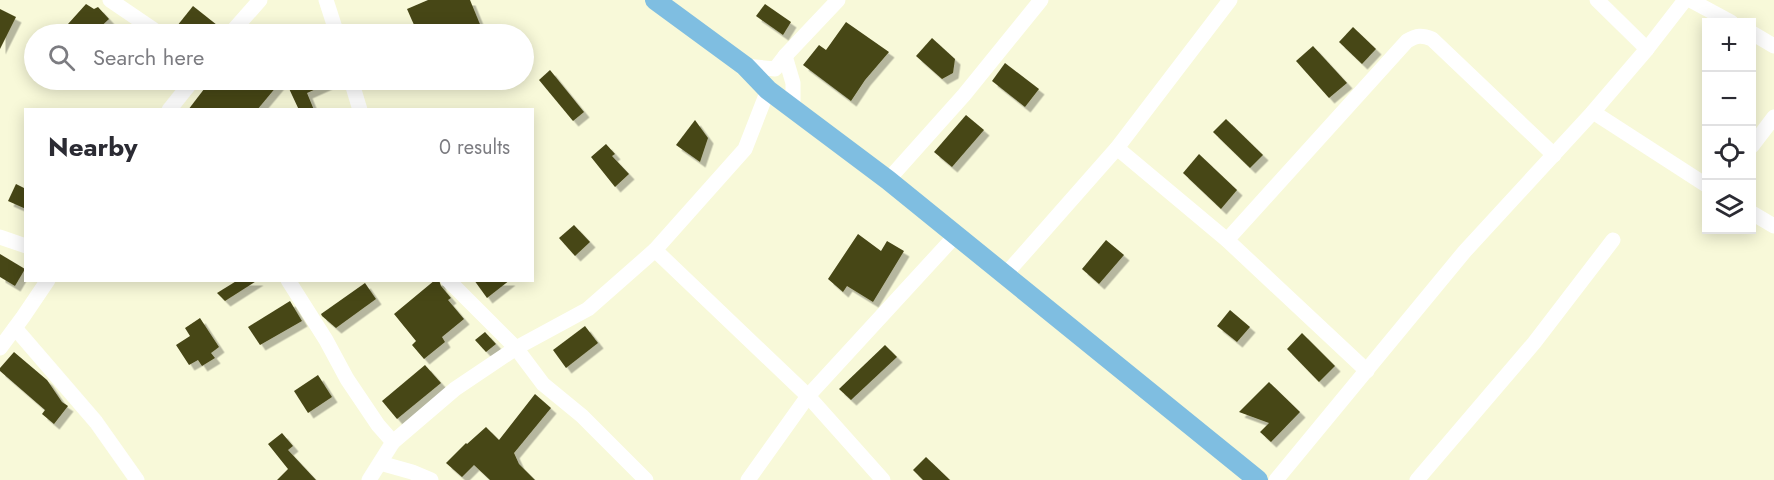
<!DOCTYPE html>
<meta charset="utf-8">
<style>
:root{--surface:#fff;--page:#f2f2f3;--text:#2b2b33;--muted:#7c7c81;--line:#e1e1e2}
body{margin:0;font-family:Jost,sans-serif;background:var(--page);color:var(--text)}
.controls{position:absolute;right:18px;top:18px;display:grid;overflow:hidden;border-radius:0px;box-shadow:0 3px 15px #0003}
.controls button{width:54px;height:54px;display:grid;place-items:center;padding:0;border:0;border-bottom:2px solid var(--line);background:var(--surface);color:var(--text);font:30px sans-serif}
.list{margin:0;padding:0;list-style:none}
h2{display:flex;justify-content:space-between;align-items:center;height:78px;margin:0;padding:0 24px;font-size:26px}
h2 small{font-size:20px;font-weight:400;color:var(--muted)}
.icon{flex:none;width:33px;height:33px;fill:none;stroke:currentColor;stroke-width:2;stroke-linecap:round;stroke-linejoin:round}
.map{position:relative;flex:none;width:1774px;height:480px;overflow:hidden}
.search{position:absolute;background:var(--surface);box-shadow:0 3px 15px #0003;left:24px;top:24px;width:510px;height:66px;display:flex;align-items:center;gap:15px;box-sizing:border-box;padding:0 21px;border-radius:33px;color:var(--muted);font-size:22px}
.panel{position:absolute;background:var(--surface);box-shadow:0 3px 15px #0003;left:24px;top:108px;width:510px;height:174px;border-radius:0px}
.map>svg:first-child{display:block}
.building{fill:#474617;filter:url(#shadow)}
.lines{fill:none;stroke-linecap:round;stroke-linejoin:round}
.minor{stroke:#fff;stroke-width:15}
.major{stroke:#7fbee1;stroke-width:20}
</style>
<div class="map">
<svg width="1774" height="480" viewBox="0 0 1774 480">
<defs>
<filter id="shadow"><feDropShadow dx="5.5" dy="5.5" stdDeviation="0" flood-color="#0004"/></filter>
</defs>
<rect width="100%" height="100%" fill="#f8f9d9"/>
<!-- building -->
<g class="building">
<polygon points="428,0 470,0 484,34 418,34 407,9"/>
<polygon points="86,4 94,9 98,7 109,19 93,34 59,34"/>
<polygon points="765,4 791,22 783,35 756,16"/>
<polygon points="193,6 222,29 221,34 187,34 177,26"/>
<polygon points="0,9 16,17 0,49"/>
<polygon points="846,22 889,52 865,80 851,101 803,65 819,45 826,50"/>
<polygon points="1353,27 1376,49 1362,64 1339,42"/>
<polygon points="932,38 955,59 953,73 942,79 916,56"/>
<polygon points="1313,46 1347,83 1329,98 1296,61"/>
<polygon points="1005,63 1039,89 1025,107 992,81"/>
<polygon points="550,70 584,112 573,121 539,80"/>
<polygon points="211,80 282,80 257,110 188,110"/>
<polygon points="285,80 336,80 307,93 314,110 299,110"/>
<polygon points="966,115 984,130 952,167 934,152"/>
<polygon points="1226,119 1263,155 1250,168 1213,132"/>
<polygon points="695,120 708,138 700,162 676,145"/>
<polygon points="606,144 615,154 612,156 629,174 615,187 591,157"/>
<polygon points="1199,154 1237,190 1221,209 1183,173"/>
<polygon points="16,184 26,189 26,209 8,201"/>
<polygon points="574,225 590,242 575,256 559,238"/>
<polygon points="858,234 881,251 887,241 904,251 873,302 847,286 843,292 828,279"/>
<polygon points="1106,240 1124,255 1099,284 1082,269"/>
<polygon points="0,254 25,269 15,286 0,277"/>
<polygon points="238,280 258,280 225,301 217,293"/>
<polygon points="435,280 439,280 441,286 451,298 448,300 464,319 442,337 445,342 424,359 412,345 416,341 394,314"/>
<polygon points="474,280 510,280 487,298"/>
<polygon points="365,283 376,299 336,328 322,316 321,314"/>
<polygon points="290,301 302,321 260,345 248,327"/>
<polygon points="1230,310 1250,327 1237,342 1217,326"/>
<polygon points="200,318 219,347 211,353 215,358 202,366 198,360 189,365 176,345 190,336 185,328"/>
<polygon points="585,326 598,343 566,368 553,350"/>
<polygon points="485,332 496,344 486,352 475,340"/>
<polygon points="1302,333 1335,366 1319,382 1287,349"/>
<polygon points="885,345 897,357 851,400 839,389"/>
<polygon points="14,352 47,380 62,402 68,406 54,424 42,414 45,410 0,371 0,368"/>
<polygon points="425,365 441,383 397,419 382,401"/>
<polygon points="318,375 332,397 308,413 294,391"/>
<polygon points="1269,382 1300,412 1271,442 1260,432 1269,423 1239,412"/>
<polygon points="535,394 551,408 514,453 519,464 535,480 490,480 474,465 462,477 446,463 466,443 467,444 486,427 499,440"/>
<polygon points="282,433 293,446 288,450 316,480 277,480 288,469 268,444"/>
<polygon points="926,457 950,480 923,480 913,470"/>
</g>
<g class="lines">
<!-- minor -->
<g class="minor">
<polyline points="110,0 160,34"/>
<polyline points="326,0 337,34"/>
<polyline points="1597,0 1647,49"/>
<polyline points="1690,0 1731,22"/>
<polyline points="1752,33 1774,46"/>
<polyline points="230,34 260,0"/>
<polyline points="785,56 793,83 793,108"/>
<polyline points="745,66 775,69 785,56 838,0"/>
<polyline points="351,80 360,110"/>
<polyline points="169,110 193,80"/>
<polyline points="1593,112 1706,185"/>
<polyline points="1752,146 1774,117"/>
<polyline points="1117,148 1227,240 1367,371"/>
<polyline points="888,180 964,95 1041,0"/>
<polyline points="1752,213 1774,226"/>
<polyline points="0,237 26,246"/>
<path d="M1227 240 1407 41C1417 35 1422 35 1432 39L1554 155"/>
<polyline points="655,250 808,396 883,480"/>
<polyline points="1005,275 1117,148 1230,0"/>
<polyline points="288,280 326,340 347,379 378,425 393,442 455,389 516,348 588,309 655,250 745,149 768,90"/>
<polyline points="448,280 516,348 543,384 582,416 646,480"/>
<polyline points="15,328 96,422 137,480"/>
<polyline points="0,348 23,317 48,280"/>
<polyline points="380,463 412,472 431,480"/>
<polyline points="369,480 393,442"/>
<polyline points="748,480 808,396 956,235"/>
<polyline points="1276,480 1465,251 1593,112 1647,49 1685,0"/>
<polyline points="1417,480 1534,343 1613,240"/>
</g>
<!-- major -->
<polyline class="major" points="655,0 745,66 768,90 888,180 1258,480"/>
</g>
</svg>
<div class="controls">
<button>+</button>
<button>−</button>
<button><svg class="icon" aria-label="locate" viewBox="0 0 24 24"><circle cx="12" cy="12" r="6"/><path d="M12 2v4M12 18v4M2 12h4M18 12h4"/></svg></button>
<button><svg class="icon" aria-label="layers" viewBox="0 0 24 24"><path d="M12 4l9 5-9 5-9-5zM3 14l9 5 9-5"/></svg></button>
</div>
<div class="search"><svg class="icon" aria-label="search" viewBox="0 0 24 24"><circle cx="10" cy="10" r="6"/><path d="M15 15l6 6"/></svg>Search here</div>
<section class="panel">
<h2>Nearby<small>0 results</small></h2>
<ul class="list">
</ul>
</section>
</div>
